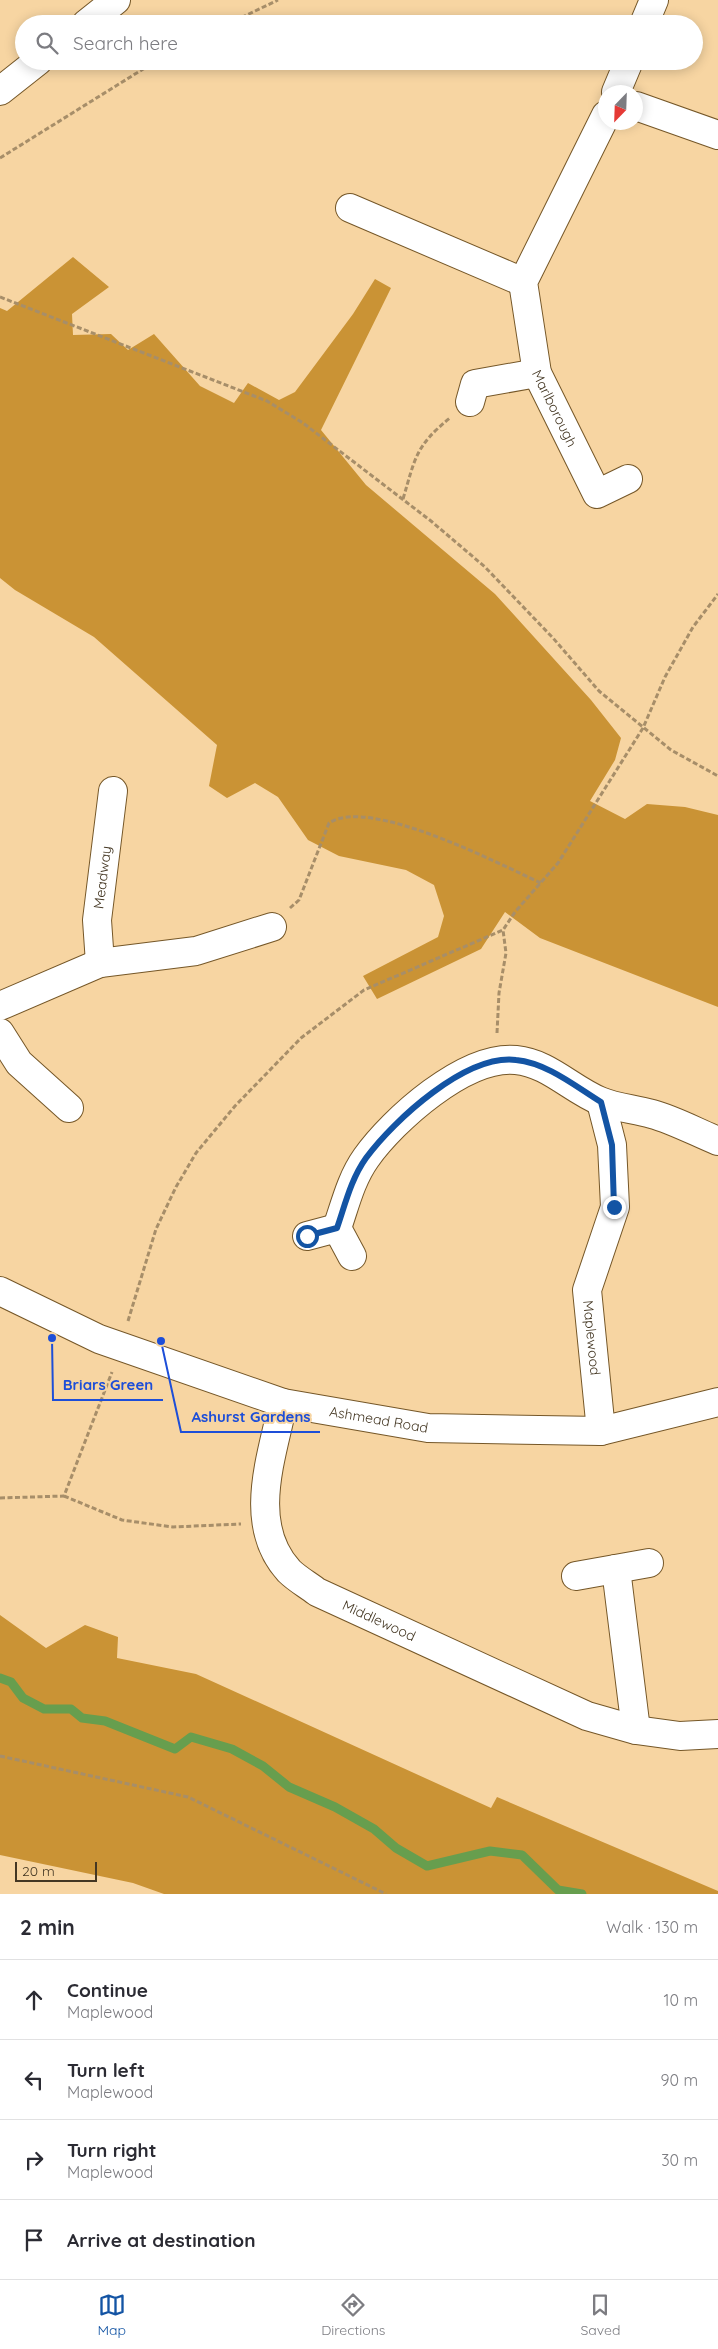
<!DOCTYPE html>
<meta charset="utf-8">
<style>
:root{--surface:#fff;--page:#f7f7f7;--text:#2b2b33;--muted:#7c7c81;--line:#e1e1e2;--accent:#1354a4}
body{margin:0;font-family:Quicksand,sans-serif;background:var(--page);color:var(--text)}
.compass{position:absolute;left:598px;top:85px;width:45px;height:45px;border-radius:50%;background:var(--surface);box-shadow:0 2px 12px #0003;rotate:203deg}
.scale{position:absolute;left:15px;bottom:12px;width:82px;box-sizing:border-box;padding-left:5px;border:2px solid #443723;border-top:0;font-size:14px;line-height:18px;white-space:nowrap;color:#443723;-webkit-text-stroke:4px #f7d5a2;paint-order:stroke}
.stop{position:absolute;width:15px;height:15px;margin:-11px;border:4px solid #1354a4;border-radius:50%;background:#fff}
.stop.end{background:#1354a4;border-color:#fff;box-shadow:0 1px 5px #0008}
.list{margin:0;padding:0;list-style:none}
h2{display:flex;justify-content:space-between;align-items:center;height:65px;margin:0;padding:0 20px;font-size:21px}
h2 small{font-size:16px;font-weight:400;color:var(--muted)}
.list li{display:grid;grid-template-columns:32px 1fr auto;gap:15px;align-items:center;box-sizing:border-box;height:80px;padding:0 20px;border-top:1px solid var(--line)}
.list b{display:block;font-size:19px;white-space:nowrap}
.list p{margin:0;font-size:16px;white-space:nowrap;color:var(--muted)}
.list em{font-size:16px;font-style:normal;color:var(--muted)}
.icon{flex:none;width:28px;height:28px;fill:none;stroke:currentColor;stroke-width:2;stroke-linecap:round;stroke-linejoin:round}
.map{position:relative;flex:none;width:718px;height:1894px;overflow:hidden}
.search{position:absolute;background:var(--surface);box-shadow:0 2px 12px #0003;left:15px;right:15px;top:15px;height:55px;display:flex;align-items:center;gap:12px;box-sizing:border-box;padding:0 18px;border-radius:28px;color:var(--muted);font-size:19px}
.sheet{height:385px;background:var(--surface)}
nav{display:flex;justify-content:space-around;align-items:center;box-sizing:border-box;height:70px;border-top:1px solid var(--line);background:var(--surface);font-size:14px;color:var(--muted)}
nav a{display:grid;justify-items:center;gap:2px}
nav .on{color:var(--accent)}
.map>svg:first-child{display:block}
.forest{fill:#ca9335}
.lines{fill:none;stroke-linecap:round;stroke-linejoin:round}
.stream{stroke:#679e4e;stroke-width:9}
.minor-casing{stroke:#755728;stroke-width:30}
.path{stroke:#a78e69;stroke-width:3;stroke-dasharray:5 2.5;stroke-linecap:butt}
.minor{stroke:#fff;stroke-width:28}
.route{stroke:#1354a4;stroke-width:6}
.labels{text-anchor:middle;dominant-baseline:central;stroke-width:4;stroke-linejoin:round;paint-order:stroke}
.street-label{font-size:14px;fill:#443723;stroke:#f7d5a2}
.leader{fill:none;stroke:#1d4ed8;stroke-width:2}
.callout-dot{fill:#1d4ed8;stroke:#f7d5a2;stroke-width:2}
.callout-label{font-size:15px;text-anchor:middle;font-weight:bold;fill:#1d4ed8;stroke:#f7d5a2;stroke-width:4;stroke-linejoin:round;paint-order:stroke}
</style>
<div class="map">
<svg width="718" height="1894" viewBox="0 0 718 1894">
<rect width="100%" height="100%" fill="#f7d5a2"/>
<!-- forest -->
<g class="forest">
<polygon points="73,257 109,287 72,314 73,335 111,334 128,350 154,334 200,386 234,403 248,383 279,400 295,392 353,314 375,279 391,288 321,430 366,485 495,594 591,700 621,738 615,760 590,801 625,819 647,804 685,807 718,815 718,1007 540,938 505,912 481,949 377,999 363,976 438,937 444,916 434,885 406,870 339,856 308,840 278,797 255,783 227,798 209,786 217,745 94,637 15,590 0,578 0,308 7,311"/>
<polygon points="0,1615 46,1648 85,1625 118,1637 117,1658 196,1674 491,1808 497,1797 718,1891 718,1894 164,1894 133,1883 0,1855"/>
</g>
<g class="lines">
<!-- stream -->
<polyline class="stream" points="0,1678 11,1682 23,1698 44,1709 71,1709 82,1718 105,1721 175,1749 191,1737 232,1749 263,1766 289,1787 335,1807 374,1829 396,1848 427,1866 490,1851 522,1855 558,1890 582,1894"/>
<defs>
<g id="minor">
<polyline points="86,24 116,0"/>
<polyline points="644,24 654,0"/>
<polyline points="0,91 38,61"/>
<polyline points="616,92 629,61"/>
<polyline points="636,106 718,135"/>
<path id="s1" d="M606 115 523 282 537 373 597 494 628 479"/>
<polyline points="350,208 523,282"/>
<polyline points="470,402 475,384 537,373"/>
<path id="s2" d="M100 963 97 920 113 791"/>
<polyline points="0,1006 100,963 196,951 272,927"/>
<polyline points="0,1033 19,1063 69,1108"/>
<path id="s3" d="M601 1102 612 1145 615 1207 587 1290 601 1431"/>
<path d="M337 1228C345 1205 351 1179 366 1158 393 1120 465 1055 516 1060 548 1063 571 1089 600 1101 616 1108 635 1109 652 1114 674 1120 696 1132 718 1141"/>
<polyline points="307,1236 337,1228 352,1256"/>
<path id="s4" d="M0 1291 99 1339 283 1403 428 1428 601 1431 718 1402"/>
<path id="s5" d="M283 1403C272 1457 246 1524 289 1571 297 1579 308 1585 317 1592L587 1716 636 1730 680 1736 718 1734"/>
<polyline points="616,1569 636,1730"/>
<polyline points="576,1576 649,1563"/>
</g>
</defs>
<!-- minor casing -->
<use href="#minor" class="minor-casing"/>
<!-- path -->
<g class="path">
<polyline points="228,24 278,0"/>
<polyline points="0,158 156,61"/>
<polyline points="0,297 267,401 303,423 431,521 485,567 553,638 599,691 671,750 718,776"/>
<path d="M403 499C415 459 415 446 450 418"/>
<path d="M290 908 299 900 329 823C369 796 499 864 541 883"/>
<polyline points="497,1033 499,993 506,953 503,930"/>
<polyline points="128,1321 156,1229 176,1187 196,1153 235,1106 301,1038 364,990 503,930 515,912 558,863 643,728 665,677 693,627 718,594"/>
<polyline points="64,1496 122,1520 173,1527 241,1524"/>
<polyline points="0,1498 64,1496 112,1372"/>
<polyline points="0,1756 188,1797 386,1894"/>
</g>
<!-- minor -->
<use href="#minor" class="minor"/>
</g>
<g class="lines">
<!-- route -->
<path class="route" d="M307 1236 337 1228C345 1205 351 1179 366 1158 394 1120 466 1054 516 1060 547 1063 575 1086 601 1102L612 1145 614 1207"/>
</g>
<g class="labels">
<!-- street labels -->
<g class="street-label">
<text stroke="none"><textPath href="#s1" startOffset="318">Marlborough</textPath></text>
<text stroke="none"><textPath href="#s2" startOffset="86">Meadway</textPath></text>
<text stroke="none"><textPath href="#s3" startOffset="242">Maplewood</textPath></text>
<text stroke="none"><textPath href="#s4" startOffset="402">Ashmead Road</textPath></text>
<text stroke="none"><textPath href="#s5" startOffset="279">Middlewood</textPath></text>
</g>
</g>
<!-- callouts -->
<path class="leader" d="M52 1338L53 1400H163M161 1341L181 1432H320"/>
<g class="callout-dot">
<circle cx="52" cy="1338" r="5"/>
<circle cx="161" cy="1341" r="5"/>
</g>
<g class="callout-label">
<text x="108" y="1390">Briars Green</text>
<text x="251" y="1422">Ashurst Gardens</text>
</g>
</svg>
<svg class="compass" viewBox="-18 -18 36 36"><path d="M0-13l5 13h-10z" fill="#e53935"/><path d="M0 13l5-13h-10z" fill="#7c7c81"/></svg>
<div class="scale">20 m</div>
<div class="stop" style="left:307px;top:1236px"></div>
<div class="stop end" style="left:614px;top:1207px"></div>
<div class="search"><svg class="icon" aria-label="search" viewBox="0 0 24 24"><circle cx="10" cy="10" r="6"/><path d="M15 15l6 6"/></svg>Search here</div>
</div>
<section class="sheet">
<h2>2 min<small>Walk · 130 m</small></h2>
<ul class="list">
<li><svg class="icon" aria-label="ahead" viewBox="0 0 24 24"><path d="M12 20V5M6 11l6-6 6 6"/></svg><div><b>Continue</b><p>Maplewood</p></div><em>10 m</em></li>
<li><svg class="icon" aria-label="left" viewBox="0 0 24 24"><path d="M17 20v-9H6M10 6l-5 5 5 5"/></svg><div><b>Turn left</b><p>Maplewood</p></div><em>90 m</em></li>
<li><svg class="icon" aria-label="right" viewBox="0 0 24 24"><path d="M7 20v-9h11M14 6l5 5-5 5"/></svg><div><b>Turn right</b><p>Maplewood</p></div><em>30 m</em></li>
<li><svg class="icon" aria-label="arrive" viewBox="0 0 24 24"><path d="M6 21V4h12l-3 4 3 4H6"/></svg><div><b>Arrive at destination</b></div></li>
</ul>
</section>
<nav>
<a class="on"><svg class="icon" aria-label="map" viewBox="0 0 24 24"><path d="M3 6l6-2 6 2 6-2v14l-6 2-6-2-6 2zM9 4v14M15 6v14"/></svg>Map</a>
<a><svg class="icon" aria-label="directions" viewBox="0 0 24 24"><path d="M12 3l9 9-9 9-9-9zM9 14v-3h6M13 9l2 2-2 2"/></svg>Directions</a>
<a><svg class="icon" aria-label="saved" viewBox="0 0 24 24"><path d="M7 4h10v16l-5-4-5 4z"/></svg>Saved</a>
</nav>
